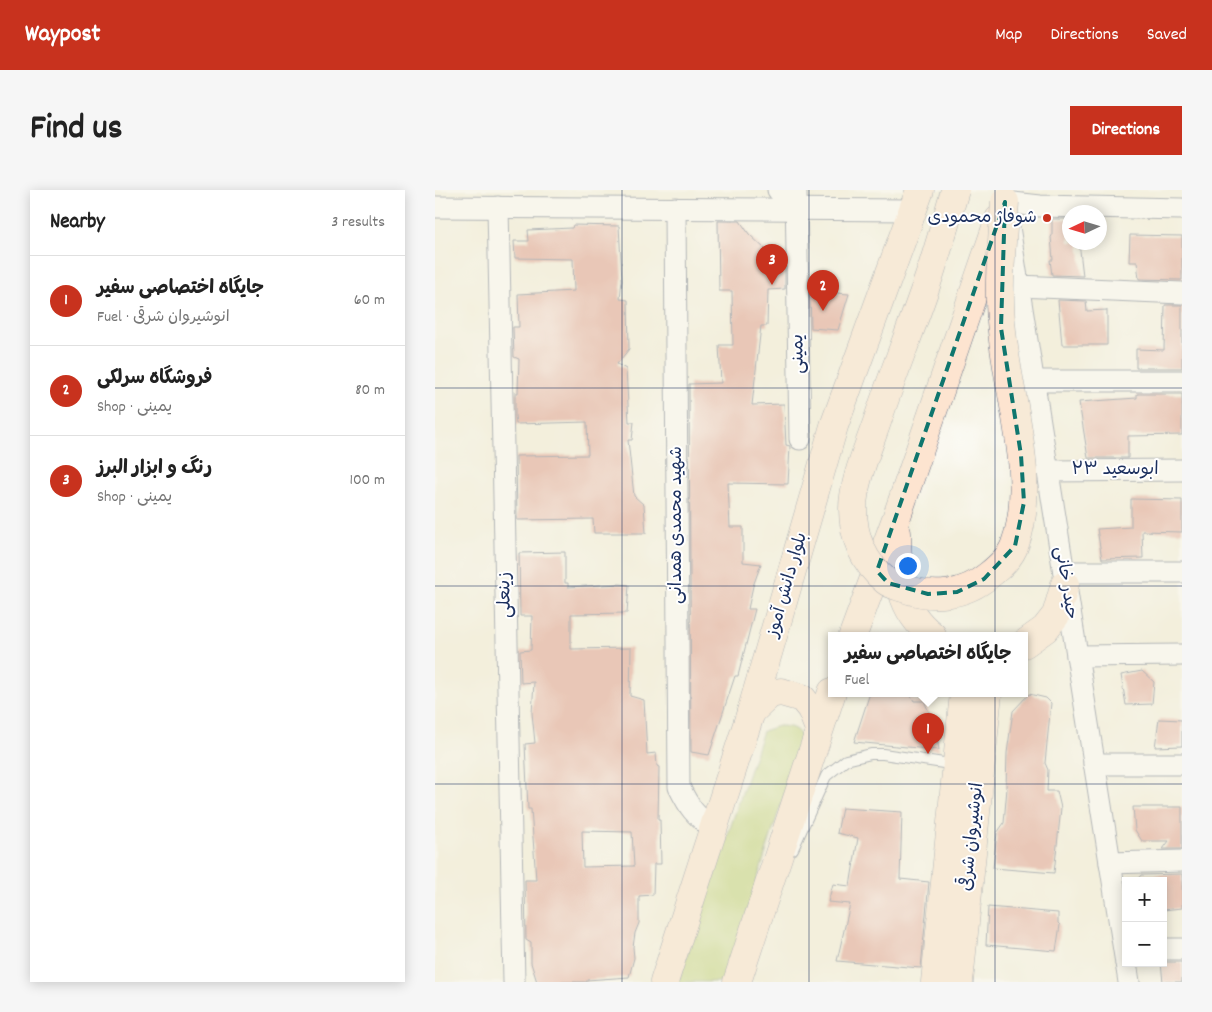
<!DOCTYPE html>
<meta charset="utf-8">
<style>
:root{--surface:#fff;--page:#f6f6f6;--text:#222;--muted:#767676;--line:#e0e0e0;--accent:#c8321e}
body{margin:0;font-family:Dekko,"Playpen Sans Arabic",sans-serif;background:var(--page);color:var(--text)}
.controls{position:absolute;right:15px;bottom:15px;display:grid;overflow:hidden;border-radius:0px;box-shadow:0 2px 12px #0003}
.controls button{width:45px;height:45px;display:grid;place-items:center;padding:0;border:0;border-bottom:1px solid var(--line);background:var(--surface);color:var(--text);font:25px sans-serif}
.compass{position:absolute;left:627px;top:15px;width:45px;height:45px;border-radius:50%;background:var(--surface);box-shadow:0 2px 12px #0003;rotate:266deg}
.you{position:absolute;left:472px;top:375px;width:18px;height:18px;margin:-12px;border:4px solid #fff;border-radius:50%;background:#1a73e8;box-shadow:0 0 0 8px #1a73e833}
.badge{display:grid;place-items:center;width:32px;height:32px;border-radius:50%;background:var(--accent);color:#fff;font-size:16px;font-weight:700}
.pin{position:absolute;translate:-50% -41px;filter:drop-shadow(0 1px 2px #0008)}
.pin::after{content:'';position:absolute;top:26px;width:18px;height:15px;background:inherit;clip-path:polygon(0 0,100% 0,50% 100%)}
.popup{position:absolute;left:393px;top:442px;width:200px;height:65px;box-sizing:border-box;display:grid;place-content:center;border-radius:0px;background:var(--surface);filter:drop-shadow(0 1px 4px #0005);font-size:16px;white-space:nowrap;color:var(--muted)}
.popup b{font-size:19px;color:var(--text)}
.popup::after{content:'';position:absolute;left:50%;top:100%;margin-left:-10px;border:10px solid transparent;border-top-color:var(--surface)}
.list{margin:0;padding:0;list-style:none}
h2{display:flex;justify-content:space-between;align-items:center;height:65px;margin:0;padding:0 20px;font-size:21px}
h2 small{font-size:16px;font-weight:400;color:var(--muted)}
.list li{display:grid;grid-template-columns:32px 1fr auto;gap:15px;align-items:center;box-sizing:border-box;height:90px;padding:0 20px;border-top:1px solid var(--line)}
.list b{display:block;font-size:19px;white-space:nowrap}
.list p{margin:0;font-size:16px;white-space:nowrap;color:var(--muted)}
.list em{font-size:16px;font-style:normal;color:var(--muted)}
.map{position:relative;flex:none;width:747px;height:792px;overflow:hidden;border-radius:0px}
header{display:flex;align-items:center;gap:30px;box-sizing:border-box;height:70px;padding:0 25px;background:var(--accent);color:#fff}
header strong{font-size:24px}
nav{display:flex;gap:28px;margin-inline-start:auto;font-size:18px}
.intro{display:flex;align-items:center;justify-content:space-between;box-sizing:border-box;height:120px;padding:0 30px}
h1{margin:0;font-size:35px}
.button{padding:12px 22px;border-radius:0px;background:var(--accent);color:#fff;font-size:18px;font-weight:700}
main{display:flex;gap:30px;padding:0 30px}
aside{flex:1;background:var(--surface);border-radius:0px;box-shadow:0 2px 12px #0003}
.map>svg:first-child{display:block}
.green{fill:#bbd073;stroke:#6b8068}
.building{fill:#de988a;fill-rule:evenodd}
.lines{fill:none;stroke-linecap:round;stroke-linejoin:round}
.lane-casing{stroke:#67728a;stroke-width:12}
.street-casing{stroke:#67728a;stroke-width:23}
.secondary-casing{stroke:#67728a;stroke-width:29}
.lane{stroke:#fff;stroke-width:10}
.street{stroke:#fff;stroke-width:21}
.secondary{stroke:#fde4d0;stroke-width:28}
.secondary-bridge-casing{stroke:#67728a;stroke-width:29;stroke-linecap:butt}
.secondary-bridge{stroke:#fde4d0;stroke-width:28}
.marked{fill:none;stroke:#0f766e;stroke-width:4;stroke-dasharray:10 6;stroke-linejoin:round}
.grid{fill:none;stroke:#1b2f5e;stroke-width:1;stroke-opacity:0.55}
.poi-dot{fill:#c8321e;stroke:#fff;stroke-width:2}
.labels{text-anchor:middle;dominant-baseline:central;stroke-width:4;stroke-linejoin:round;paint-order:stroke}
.poi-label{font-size:18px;fill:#1b2f5e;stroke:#fff;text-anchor:end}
.street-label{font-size:18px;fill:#1b2f5e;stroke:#fff}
</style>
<header>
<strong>Waypost</strong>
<nav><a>Map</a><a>Directions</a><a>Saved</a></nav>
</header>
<div class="intro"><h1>Find us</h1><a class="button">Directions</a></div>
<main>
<aside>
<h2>Nearby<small>3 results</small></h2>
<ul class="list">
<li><span class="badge">1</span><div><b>جایگاه اختصاصی سفیر</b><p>Fuel · انوشیروان شرقی</p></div><em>60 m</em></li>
<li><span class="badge">2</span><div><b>فروشگاه سرلکی</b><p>Shop · یمینی</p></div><em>80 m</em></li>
<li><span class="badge">3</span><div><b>رنگ و ابزار البرز</b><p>Shop · یمینی</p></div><em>100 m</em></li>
</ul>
</aside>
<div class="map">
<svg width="747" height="792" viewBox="0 0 747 792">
<rect width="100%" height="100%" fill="#fff"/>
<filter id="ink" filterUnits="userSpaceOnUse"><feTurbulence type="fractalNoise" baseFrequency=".02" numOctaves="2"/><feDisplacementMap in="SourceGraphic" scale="10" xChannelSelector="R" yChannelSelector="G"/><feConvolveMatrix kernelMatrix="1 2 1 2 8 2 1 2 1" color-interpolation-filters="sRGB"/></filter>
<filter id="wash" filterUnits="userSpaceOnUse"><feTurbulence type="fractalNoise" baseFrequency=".0096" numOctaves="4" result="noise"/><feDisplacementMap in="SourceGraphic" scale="20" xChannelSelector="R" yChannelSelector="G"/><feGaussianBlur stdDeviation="1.12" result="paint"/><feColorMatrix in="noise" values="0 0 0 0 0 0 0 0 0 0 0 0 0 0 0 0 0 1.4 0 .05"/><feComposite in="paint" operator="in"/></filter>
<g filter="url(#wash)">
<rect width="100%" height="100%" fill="#f3efdc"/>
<!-- green -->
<path class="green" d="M343 536C354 536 362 537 367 548L290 792H243L328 541Z"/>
<g id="blocks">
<!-- building -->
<g class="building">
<polygon points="617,29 634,29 634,52 644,52 648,86 617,85 615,70 618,70 616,47 617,46"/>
<polygon points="283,31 305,31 314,44 332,61 350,72 350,99 333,100 332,136 326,136 317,215 349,214 351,255 355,256 353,294 293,293 295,337 308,337 308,372 326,374 318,396 313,419 320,419 303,486 300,486 274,565 256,562 254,194 286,193 284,155 298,155 297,101 284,101"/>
<polygon points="138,35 184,36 187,90 185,109 193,110 194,159 182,174 191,179 194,232 199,232 197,250 193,250 199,306 209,315 211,343 159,343 158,329 82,330 81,266 153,265 152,232 81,234 80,226 80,203 83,203 84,169 79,167 78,137 84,137 83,104 139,101 138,69 80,68 79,51 94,51 93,40 137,38"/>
<polygon points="695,45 747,46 747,90 704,89 702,72 694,72"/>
<polygon points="375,101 414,104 403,140 376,138"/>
<polygon points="623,110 651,111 652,121 672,120 672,155 627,155"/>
<polygon points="730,115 747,115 747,178 701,178 701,159 729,160"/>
<polygon points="702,204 747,204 747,245 693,246 693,268 653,268 644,212 702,208"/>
<polygon points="696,309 747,310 747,342 707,341 708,368 667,369 662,339 696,337"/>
<path d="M130 362V393H133V397L185 394 194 395 192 423 136 424V459L196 458 195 506 209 510 212 564 221 563 222 576 224 577 223 630H225L226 674H219L218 705 204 706V733L200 743 198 757 199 768 194 787 152 790V792H102L96 773V753L91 750 90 690H101L96 619H93L90 554 100 553 97 523 99 492 86 493 85 461 96 460 97 426H85L84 363ZM147 641 197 642 199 676 148 677Z"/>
<polygon points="707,481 719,492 717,514 691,515 686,485"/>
<polygon points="435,503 474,503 479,511 489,511 500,535 504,560 419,552"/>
<polygon points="594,504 611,508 616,513 610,573 613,580 612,601 622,601 626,618 619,683 558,678 562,643 569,633 572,598 571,598 572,563 578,521"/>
<polygon points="724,529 747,530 747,556 720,557"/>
<polygon points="698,617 747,617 747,659 728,659 734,651 707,651 700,640"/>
<polygon points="407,618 467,622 465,689 494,692 486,778 402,771 415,714 393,712 398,694 415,696 423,648 402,643"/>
<polygon points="747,684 747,718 728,720 728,691 701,691 706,685"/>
<polygon points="553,717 623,723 623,733 625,735 621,761 551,755"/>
<polygon points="728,772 747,772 747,792 728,792 726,773 728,773"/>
</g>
</g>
</g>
<g filter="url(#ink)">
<use href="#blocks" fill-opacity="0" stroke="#67728a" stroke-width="1"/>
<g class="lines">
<defs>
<polyline id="lane" points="358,659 391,586 411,570 436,564 448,564 522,575"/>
<g id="street">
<polyline points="343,0 362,19"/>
<polyline points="361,0 365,249"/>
<polyline points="0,17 478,20"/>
<polyline points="63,17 79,792"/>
<path d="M240 18 244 597C255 619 259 624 278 639"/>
<polyline points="583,96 747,103"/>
<polyline points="599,191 747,191"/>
<polyline points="613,281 747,280"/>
<polyline points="629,382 747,382"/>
<polyline points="642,466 747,465"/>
<polyline points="659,574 747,574"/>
<polyline points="675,673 747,671"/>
<polyline points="728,759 747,759"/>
<polyline points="691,773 570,12 605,16 747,19"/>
<polyline points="691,773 694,792"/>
</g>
<g id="secondary">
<path d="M462 343C463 384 462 418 497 445"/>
<polyline points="418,445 462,326 564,29"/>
<polyline points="589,454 610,439 621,425 630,394"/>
<polyline points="316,522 335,504 346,502 367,508 376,519 384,539"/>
<polyline points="229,792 316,522 399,236 485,0"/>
<polyline points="302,792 397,502"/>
<polyline points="500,792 529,503"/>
<polyline points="524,792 553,503"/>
</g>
</defs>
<!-- lane casing -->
<use href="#lane" class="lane-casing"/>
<!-- street casing -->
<use href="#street" class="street-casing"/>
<!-- secondary casing -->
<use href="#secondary" class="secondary-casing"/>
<!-- lane -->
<use href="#lane" class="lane"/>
<!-- street -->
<use href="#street" class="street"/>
<!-- secondary -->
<use href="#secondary" class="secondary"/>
<defs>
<path id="secondary-bridge" d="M520 0C512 28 504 56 495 84 479 132 460 178 444 226 435 254 418 290 418 319 418 347 429 373 451 391 456 395 462 396 468 398 498 409 529 406 554 385 564 377 576 367 580 354 603 290 573 206 567 141 562 98 567 55 570 12"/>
</defs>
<!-- secondary-bridge casing -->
<use href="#secondary-bridge" class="secondary-bridge-casing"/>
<!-- secondary-bridge -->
<use href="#secondary-bridge" class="secondary-bridge"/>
</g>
</g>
<!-- marked area -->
<path d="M0 0H747V792H0ZM570 12 566 138 586 265 589 312 580 356 549 389 522 402 493 404 453 393 442 381Z" fill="#f3efdc" fill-opacity=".55" fill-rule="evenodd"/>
<path class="marked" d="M570 12 566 138 586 265 589 312 580 356 549 389 522 402 493 404 453 393 442 381Z"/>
<!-- grid -->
<path class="grid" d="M187 0V792M374 0V792M560 0V792M0 198H747M0 396H747M0 594H747"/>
<!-- markers -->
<circle class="poi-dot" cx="612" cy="28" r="5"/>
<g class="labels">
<!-- poi labels -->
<g class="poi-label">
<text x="602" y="28">شوفاژ محمودی</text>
</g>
<!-- street labels -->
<g class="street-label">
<text transform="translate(364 164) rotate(-91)">یمینی</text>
<text x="680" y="280">ابوسعید ۲۳</text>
<text transform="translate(242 335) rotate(-90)">شهید محمدی همدانی</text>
<text transform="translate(630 393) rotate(81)">حیدر خانی</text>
<text transform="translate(353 395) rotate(-74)">بلوار دانش آموز</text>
<text transform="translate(71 405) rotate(-91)">زینعلی</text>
<text transform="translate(538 647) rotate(-84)">انوشیروان شرقی</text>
</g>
</g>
</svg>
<div class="controls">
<button>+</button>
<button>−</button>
</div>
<svg class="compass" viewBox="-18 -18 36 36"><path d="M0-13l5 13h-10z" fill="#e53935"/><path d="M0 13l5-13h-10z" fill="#767676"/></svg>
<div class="you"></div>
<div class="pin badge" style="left:493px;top:564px">1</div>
<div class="popup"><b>جایگاه اختصاصی سفیر</b>Fuel</div>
<div class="pin badge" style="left:388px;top:121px">2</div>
<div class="pin badge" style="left:337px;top:95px">3</div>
</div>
</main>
